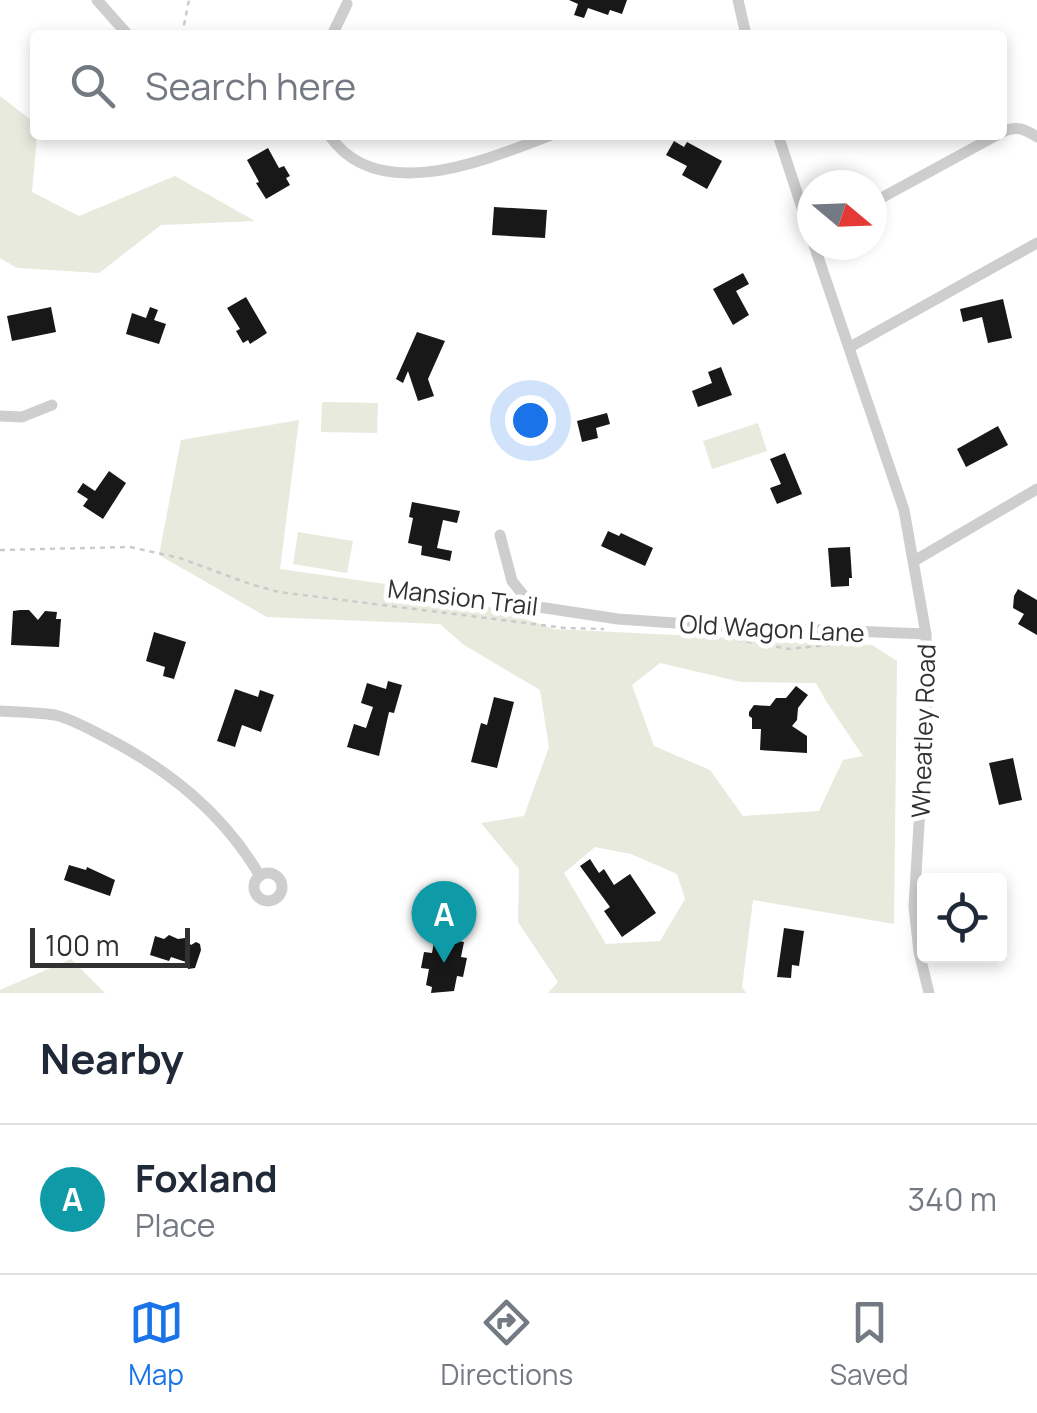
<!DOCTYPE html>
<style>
:root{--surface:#fff;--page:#f2f2f3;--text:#1f2937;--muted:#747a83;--line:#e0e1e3;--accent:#1a73e8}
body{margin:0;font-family:Manrope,sans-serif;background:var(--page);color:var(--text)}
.controls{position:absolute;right:30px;bottom:30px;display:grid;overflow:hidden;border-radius:10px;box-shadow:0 5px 15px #0003}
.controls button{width:90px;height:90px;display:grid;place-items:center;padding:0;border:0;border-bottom:2px solid var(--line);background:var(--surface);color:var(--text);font:50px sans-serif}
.compass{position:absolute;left:797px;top:170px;width:90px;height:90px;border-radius:50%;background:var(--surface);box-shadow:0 5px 15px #0003;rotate:109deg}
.scale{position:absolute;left:30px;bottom:25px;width:160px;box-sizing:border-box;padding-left:10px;border:5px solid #313131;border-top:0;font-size:28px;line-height:35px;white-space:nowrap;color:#313131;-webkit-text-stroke:8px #fff;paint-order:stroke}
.you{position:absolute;left:530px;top:420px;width:35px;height:35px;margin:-25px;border:8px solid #fff;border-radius:50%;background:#1a73e8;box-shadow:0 0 0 15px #1a73e833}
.badge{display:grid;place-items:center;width:65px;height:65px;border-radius:50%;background:var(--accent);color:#fff;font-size:32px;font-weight:700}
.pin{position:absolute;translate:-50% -82px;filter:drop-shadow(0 2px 5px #0008)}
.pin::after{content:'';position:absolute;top:52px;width:35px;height:30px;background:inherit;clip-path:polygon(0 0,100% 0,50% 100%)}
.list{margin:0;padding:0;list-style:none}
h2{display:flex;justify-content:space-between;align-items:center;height:130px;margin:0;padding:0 40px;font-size:42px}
h2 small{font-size:32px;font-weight:400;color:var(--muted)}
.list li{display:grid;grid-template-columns:65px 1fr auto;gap:30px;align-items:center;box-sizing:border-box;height:150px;padding:0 40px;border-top:2px solid var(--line)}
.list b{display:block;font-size:38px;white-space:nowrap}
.list p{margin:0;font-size:32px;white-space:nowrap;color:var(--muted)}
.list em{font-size:32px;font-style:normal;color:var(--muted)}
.icon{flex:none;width:55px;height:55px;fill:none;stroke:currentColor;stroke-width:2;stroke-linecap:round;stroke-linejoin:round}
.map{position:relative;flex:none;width:1037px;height:993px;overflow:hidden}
.search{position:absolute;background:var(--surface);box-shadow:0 5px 15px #0003;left:30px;right:30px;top:30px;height:110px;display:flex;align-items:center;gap:25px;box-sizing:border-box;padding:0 35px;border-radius:10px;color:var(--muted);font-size:38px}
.sheet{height:280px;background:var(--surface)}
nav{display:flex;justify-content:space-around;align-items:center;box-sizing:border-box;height:140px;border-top:2px solid var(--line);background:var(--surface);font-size:28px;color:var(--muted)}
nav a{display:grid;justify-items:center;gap:5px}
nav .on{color:var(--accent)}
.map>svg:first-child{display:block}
.green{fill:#e7eadd;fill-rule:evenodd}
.building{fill:#181818}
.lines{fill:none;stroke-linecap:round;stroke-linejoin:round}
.path{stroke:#cbcbcb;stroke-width:2.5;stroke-dasharray:5 5;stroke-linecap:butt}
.minor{stroke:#cecece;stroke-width:11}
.labels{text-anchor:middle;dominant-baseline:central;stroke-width:10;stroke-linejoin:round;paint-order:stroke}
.street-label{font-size:25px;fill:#313131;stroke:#fff}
</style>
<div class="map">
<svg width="1037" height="993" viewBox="0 0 1037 993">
<rect width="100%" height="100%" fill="#fff"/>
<!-- green -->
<g class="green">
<polygon points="0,96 35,123 35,135 37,135 32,192 79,216 175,176 255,221 161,225 99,273 17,268 0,258"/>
<polygon points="322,402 378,403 377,433 321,432"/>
<path d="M299 420 280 569 449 593 554 629 872 645 897 661 894 924 753 900 742 987 746 993H548L558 982 518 922 519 869 481 823 524 816 549 747 540 690 464 645 440 624 267 617 159 555 181 440ZM660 663 741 682 816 683 826 701 863 756 843 760 819 811 743 816 710 770 654 746 632 685ZM595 847 631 854 677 874 685 899 660 941 606 944 564 873Z"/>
<polygon points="758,423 767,451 712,469 703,441"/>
<polygon points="298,532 353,541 347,573 293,564"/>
<polygon points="71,959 105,993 0,993 0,990"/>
</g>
<!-- building -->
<g class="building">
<polygon points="569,0 627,0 622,14 610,10 608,15 588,8 584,18 574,15 578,4"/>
<polygon points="674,141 684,147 687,142 722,161 707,189 682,175 687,166 666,155"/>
<polygon points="268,148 279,168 284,166 290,176 286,178 290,185 266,199 256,183 259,182 247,160"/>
<polygon points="494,207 547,210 545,238 492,235"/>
<polygon points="743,273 749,284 736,291 749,315 733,325 713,289"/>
<polygon points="246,297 267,333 250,344 248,340 243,343 236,331 240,329 227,308"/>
<polygon points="1003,299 1012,338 988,343 982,317 963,322 960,309"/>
<polygon points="51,307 56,332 12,341 7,316"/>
<polygon points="150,307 158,310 154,320 166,324 159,344 126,334 132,313 146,318"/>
<polygon points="417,332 445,341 428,379 434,396 418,401 408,371 403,383 396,379"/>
<polygon points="721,367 732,395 698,407 692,391 712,383 708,372"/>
<polygon points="607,413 610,424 596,428 598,438 582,442 577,421"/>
<polygon points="998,426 1008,445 966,467 957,449"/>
<polygon points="785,453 802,494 777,504 770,488 781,484 770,459"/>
<polygon points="109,471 126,483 103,519 83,506 88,499 77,492 83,483 95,491"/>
<polygon points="412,502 460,511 457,523 443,520 437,548 452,551 450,561 421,555 422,546 408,543 413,518 409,517"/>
<polygon points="608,531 619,536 621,533 653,548 645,566 601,546"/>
<polygon points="850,547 852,578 849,578 849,586 831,587 828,548"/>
<polygon points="1018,589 1037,600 1037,635 1018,624 1024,614 1013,608 1014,596"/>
<polygon points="20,610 29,610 38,620 45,611 57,612 56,619 61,619 59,647 11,645 13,611"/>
<polygon points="154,632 186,642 174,679 163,676 165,667 146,661"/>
<polygon points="388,681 402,685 394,713 389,712 379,756 347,747 354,724 366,728 373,707 361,703 367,683 386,689"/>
<polygon points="796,686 808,695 798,708 797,720 792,726 807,736 807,753 760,750 761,729 752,729 752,718 749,716 749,712 754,705 770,706 776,698 786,698"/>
<polygon points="235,689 258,697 260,690 274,695 261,732 242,725 235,747 217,741"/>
<polygon points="494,697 514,702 497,768 471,762 481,723 487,725"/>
<polygon points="1013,758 1022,800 999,805 989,763"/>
<polygon points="590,859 599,873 604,869 614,885 630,874 656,913 622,937 604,911 610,907 580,866"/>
<polygon points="69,865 86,870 87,867 115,880 110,896 64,880"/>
<polygon points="784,928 804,931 799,966 792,965 791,978 777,977"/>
<polygon points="443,930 460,933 458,941 464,942 461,957 467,958 463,977 457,976 454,991 431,993 432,987 426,985 429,969 421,968 424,952 432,953 435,937 441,938"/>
<polygon points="169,935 178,939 185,938 191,945 196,942 200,944 201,950 195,968 188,969 186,962 171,957 169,961 150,955 155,936 164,939"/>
</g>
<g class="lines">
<!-- path -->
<g class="path">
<polyline points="182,35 189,0"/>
<polyline points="0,550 130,547 180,558 250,584 279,592 565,628 604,629"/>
<polyline points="727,638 789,649 847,643"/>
</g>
<!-- minor -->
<g class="minor">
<polyline points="97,0 128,35"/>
<polyline points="738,0 746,35"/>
<polyline points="332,35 347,4"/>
<path d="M1002 132C1016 125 1025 129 1037 137"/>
<path d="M329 135C378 207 488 159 551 135"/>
<polyline points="778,135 812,238"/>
<polyline points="872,203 997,135"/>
<polyline points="814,245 904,510 926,634 927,692 914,907 919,952 929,993"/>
<polyline points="850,347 1037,243"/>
<polyline points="0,416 22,417 52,405"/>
<polyline points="500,535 512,581 532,606 618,619 703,625 926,634"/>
<polyline points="914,561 1037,489"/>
<path d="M0 711C18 712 37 712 55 715 72 719 89 729 105 737 169 770 223 813 260 876"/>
<circle cx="268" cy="887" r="14"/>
</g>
</g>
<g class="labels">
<!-- street labels -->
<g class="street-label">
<text transform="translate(463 597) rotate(7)">Mansion Trail</text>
<text transform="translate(772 628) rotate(3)">Old Wagon Lane</text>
<text transform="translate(923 731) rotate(-88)">Wheatley Road</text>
</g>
</g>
</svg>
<div class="controls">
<button><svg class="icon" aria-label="locate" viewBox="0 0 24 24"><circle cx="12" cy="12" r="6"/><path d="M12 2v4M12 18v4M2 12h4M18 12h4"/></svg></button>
</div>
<svg class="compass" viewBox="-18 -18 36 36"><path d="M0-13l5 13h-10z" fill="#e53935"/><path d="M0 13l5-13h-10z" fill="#747a83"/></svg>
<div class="scale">100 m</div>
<div class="you"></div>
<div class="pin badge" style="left:444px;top:963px;background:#0f9aa8">A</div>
<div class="search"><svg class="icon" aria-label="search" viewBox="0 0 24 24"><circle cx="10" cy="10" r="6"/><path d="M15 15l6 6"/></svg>Search here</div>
</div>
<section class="sheet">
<h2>Nearby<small></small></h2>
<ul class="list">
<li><span class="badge" style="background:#0f9aa8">A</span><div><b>Foxland</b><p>Place</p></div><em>340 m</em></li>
</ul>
</section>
<nav>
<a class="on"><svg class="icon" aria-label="map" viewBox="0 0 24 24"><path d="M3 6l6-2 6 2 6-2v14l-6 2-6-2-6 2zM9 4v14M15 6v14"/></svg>Map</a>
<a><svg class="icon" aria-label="directions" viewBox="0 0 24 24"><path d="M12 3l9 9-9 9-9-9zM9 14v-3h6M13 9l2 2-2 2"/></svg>Directions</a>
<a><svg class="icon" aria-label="saved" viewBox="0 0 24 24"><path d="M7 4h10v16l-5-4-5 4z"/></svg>Saved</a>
</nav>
